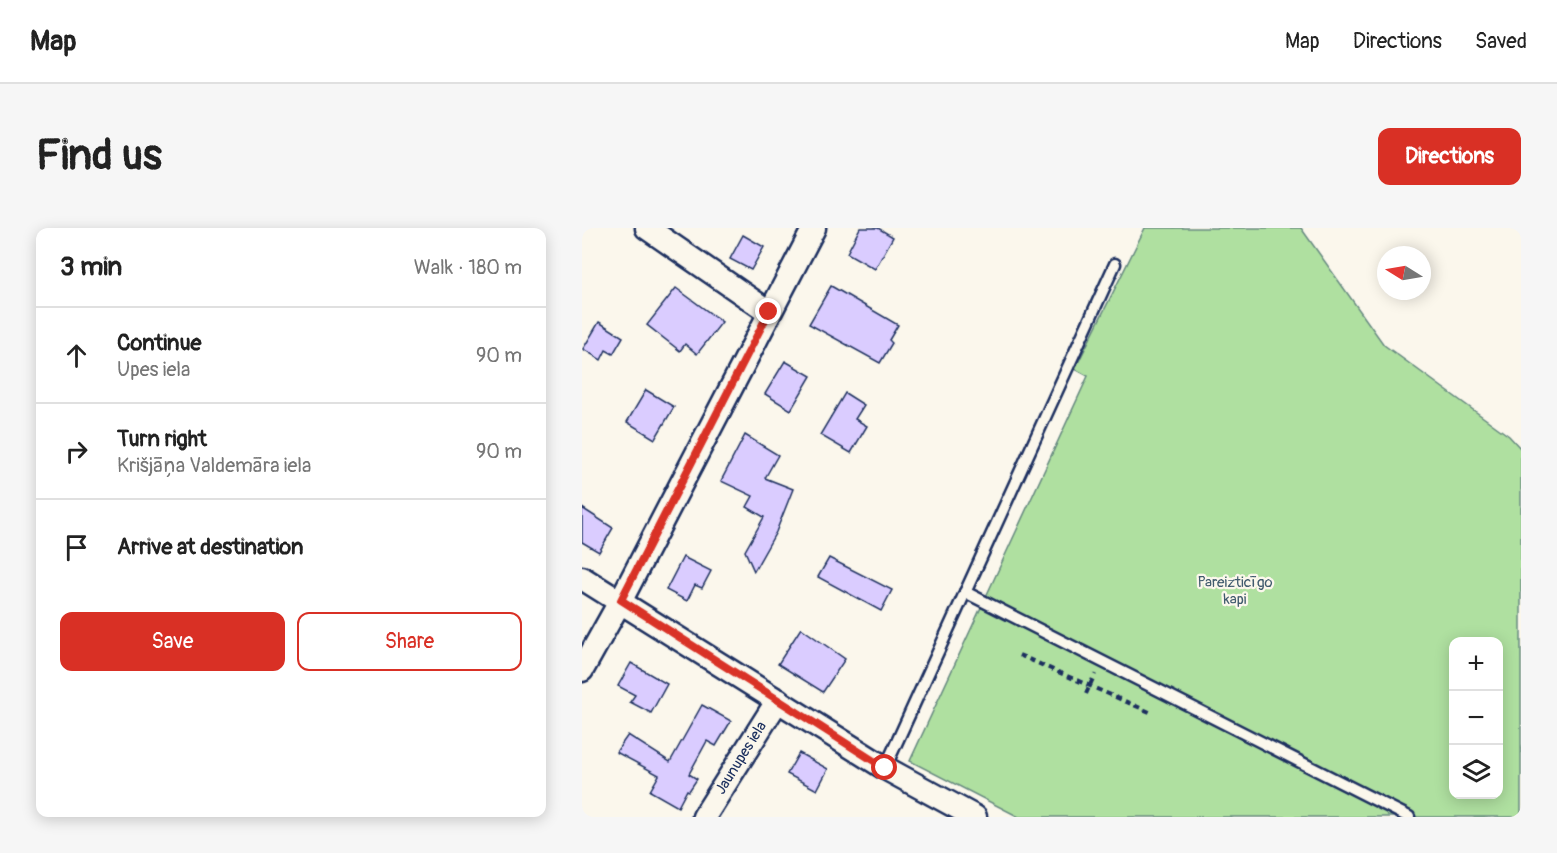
<!DOCTYPE html>
<meta charset="utf-8">
<style>
:root{--surface:#fff;--page:#f6f6f6;--text:#222;--muted:#767676;--line:#e0e0e0;--accent:#d93025}
body{margin:0;font-family:Pangolin,sans-serif;background:var(--page);color:var(--text)}
.controls{position:absolute;right:18px;bottom:18px;display:grid;overflow:hidden;border-radius:12px;box-shadow:0 3px 15px #0003}
.controls button{width:54px;height:54px;display:grid;place-items:center;padding:0;border:0;border-bottom:2px solid var(--line);background:var(--surface);color:var(--text);font:30px sans-serif}
.compass{position:absolute;left:795px;top:18px;width:54px;height:54px;border-radius:50%;background:var(--surface);box-shadow:0 3px 15px #0003;rotate:281deg}
.stop{position:absolute;width:18px;height:18px;margin:-14px;border:4px solid #d93025;border-radius:50%;background:#fff}
.stop.end{background:#d93025;border-color:#fff;box-shadow:0 2px 6px #0008}
.list{margin:0;padding:0;list-style:none}
h2{display:flex;justify-content:space-between;align-items:center;height:78px;margin:0;padding:0 24px;font-size:26px}
h2 small{font-size:20px;font-weight:400;color:var(--muted)}
.list li{display:grid;grid-template-columns:39px 1fr auto;gap:18px;align-items:center;box-sizing:border-box;height:96px;padding:0 24px;border-top:2px solid var(--line)}
.list b{display:block;font-size:22px;white-space:nowrap}
.list p{margin:0;font-size:20px;white-space:nowrap;color:var(--muted)}
.list em{font-size:20px;font-style:normal;color:var(--muted)}
.actions{display:flex;gap:12px;padding:18px 24px}
.actions a{flex:1;padding:14px 0;border:2px solid var(--accent);border-radius:12px;text-align:center;font-size:21px;color:var(--accent)}
.actions .main{background:var(--accent);color:#fff}
.icon{flex:none;width:33px;height:33px;fill:none;stroke:currentColor;stroke-width:2;stroke-linecap:round;stroke-linejoin:round}
.map{position:relative;flex:none;width:939px;height:589px;overflow:hidden;border-radius:12px}
header{display:flex;align-items:center;gap:36px;box-sizing:border-box;height:84px;padding:0 30px;background:var(--surface);border-bottom:2px solid var(--line)}
header strong{font-size:28px}
nav{display:flex;gap:33px;margin-inline-start:auto;font-size:21px}
.intro{display:flex;align-items:center;justify-content:space-between;box-sizing:border-box;height:144px;padding:0 36px}
h1{margin:0;font-size:42px}
.button{padding:15px 27px;border-radius:12px;background:var(--accent);color:#fff;font-size:21px;font-weight:700}
main{display:flex;gap:36px;padding:0 36px}
aside{flex:1;background:var(--surface);border-radius:12px;box-shadow:0 3px 15px #0003}
.map>svg:first-child{display:block}
.green{fill:#afe0a0;stroke:#65887f;stroke-width:1.5;fill-rule:evenodd}
.building{fill:#daccff;stroke:#1b2f5e;stroke-width:1.5}
.lines{fill:none;stroke-linecap:round;stroke-linejoin:round}
.lane-casing{stroke:#1b2f5e;stroke-width:15}
.street-casing{stroke:#1b2f5e;stroke-width:27}
.path{stroke:#1b2f5e;stroke-width:4;stroke-dasharray:6 4.5;stroke-linecap:butt}
.lane{stroke:#fbf7ec;stroke-width:10}
.street{stroke:#fbf7ec;stroke-width:22}
.route{stroke:#d93025;stroke-width:8}
.labels{text-anchor:middle;dominant-baseline:central;stroke-width:4.5;stroke-linejoin:round;paint-order:stroke}
.park-label{font-size:15px;fill:#405b6e;stroke:#fbf7ec}
.street-label{font-size:15px;fill:#1b2f5e;stroke:#fbf7ec}
</style>
<header>
<strong>Map</strong>
<nav><a>Map</a><a>Directions</a><a>Saved</a></nav>
</header>
<div class="intro"><h1>Find us</h1><a class="button">Directions</a></div>
<main>
<aside>
<h2>3 min<small>Walk · 180 m</small></h2>
<ul class="list">
<li><svg class="icon" aria-label="ahead" viewBox="0 0 24 24"><path d="M12 20V5M6 11l6-6 6 6"/></svg><div><b>Continue</b><p>Upes iela</p></div><em>90 m</em></li>
<li><svg class="icon" aria-label="right" viewBox="0 0 24 24"><path d="M7 20v-9h11M14 6l5 5-5 5"/></svg><div><b>Turn right</b><p>Krišjāņa Valdemāra iela</p></div><em>90 m</em></li>
<li><svg class="icon" aria-label="arrive" viewBox="0 0 24 24"><path d="M6 21V4h12l-3 4 3 4H6"/></svg><div><b>Arrive at destination</b></div></li>
</ul>
<div class="actions"><a class="main">Save</a><a>Share</a></div>
</aside>
<div class="map">
<svg width="939" height="589" viewBox="0 0 939 589">
<rect width="100%" height="100%" fill="#fbf7ec"/>
<filter id="ink" filterUnits="userSpaceOnUse"><feTurbulence type="fractalNoise" baseFrequency=".0167" numOctaves="2"/><feDisplacementMap in="SourceGraphic" scale="12" xChannelSelector="R" yChannelSelector="G"/><feConvolveMatrix kernelMatrix="1 2 1 2 8 2 1 2 1" color-interpolation-filters="sRGB"/></filter>
<g filter="url(#ink)">
<!-- green -->
<path class="green" d="M563 0H719L802 117 927 208 939 221V589H437L328 533 506 148 493 141ZM872 413H916V566H872Z"/>
<!-- building -->
<g class="building">
<polygon points="278,0 296,0 311,9 293,41 265,25"/>
<polygon points="161,7 182,19 169,42 148,31"/>
<polygon points="249,58 316,97 307,112 310,115 298,135 227,96"/>
<polygon points="94,60 140,94 115,126 103,116 98,123 65,97"/>
<polygon points="17,94 41,109 31,126 24,122 19,132 1,121"/>
<polygon points="203,133 229,148 209,182 183,166"/>
<polygon points="64,162 92,179 73,211 45,194"/>
<polygon points="263,165 282,177 273,191 285,198 269,225 238,207"/>
<polygon points="163,207 196,227 183,250 211,261 194,304 172,343 163,323 182,289 165,279 171,268 139,253"/>
<polygon points="0,280 31,300 17,324 0,314"/>
<polygon points="101,329 129,343 120,360 113,357 105,373 84,362"/>
<polygon points="247,330 310,362 299,383 236,349"/>
<polygon points="219,400 263,431 241,464 196,436"/>
<polygon points="49,435 85,456 69,485 48,474 53,467 36,458"/>
<polygon points="120,477 149,493 134,518 125,513 107,546 115,551 107,563 105,562 96,579 68,563 77,547 34,524 46,507 88,534"/>
<polygon points="217,525 246,541 235,562 205,546"/>
</g>
<g class="lines">
<defs>
<g id="lane">
<polyline points="383,364 827,589"/>
<polyline points="303,540 533,36"/>
</g>
<g id="street">
<polyline points="65,0 187,84"/>
<polyline points="0,350 303,540 393,589"/>
<polyline points="0,442 39,372 232,0"/>
<polyline points="122,589 196,472"/>
</g>
</defs>
<!-- lane casing -->
<use href="#lane" class="lane-casing"/>
<!-- street casing -->
<use href="#street" class="street-casing"/>
<!-- path -->
<g class="path">
<polyline points="437,427 570,485"/>
<polyline points="504,466 513,446"/>
</g>
<!-- lane -->
<use href="#lane" class="lane"/>
<!-- street -->
<use href="#street" class="street"/>
</g>
</g>
<g class="lines" filter="url(#ink)">
<!-- route -->
<polyline class="route" points="187,84 39,372 303,540"/>
</g>
<g class="labels">
<!-- park labels -->
<g class="park-label">
<text x="653" y="354">Pareizticīgo<tspan x="653" dy="17">kapi</tspan></text>
</g>
<!-- street labels -->
<g class="street-label">
<text transform="translate(159 530) rotate(-58)">Jaunupes iela</text>
</g>
</g>
</svg>
<div class="controls">
<button>+</button>
<button>−</button>
<button><svg class="icon" aria-label="layers" viewBox="0 0 24 24"><path d="M12 4l9 5-9 5-9-5zM3 14l9 5 9-5"/></svg></button>
</div>
<svg class="compass" viewBox="-18 -18 36 36"><path d="M0-13l5 13h-10z" fill="#e53935"/><path d="M0 13l5-13h-10z" fill="#767676"/></svg>
<div class="stop" style="left:303px;top:540px"></div>
<div class="stop end" style="left:187px;top:84px"></div>
</div>
</main>
